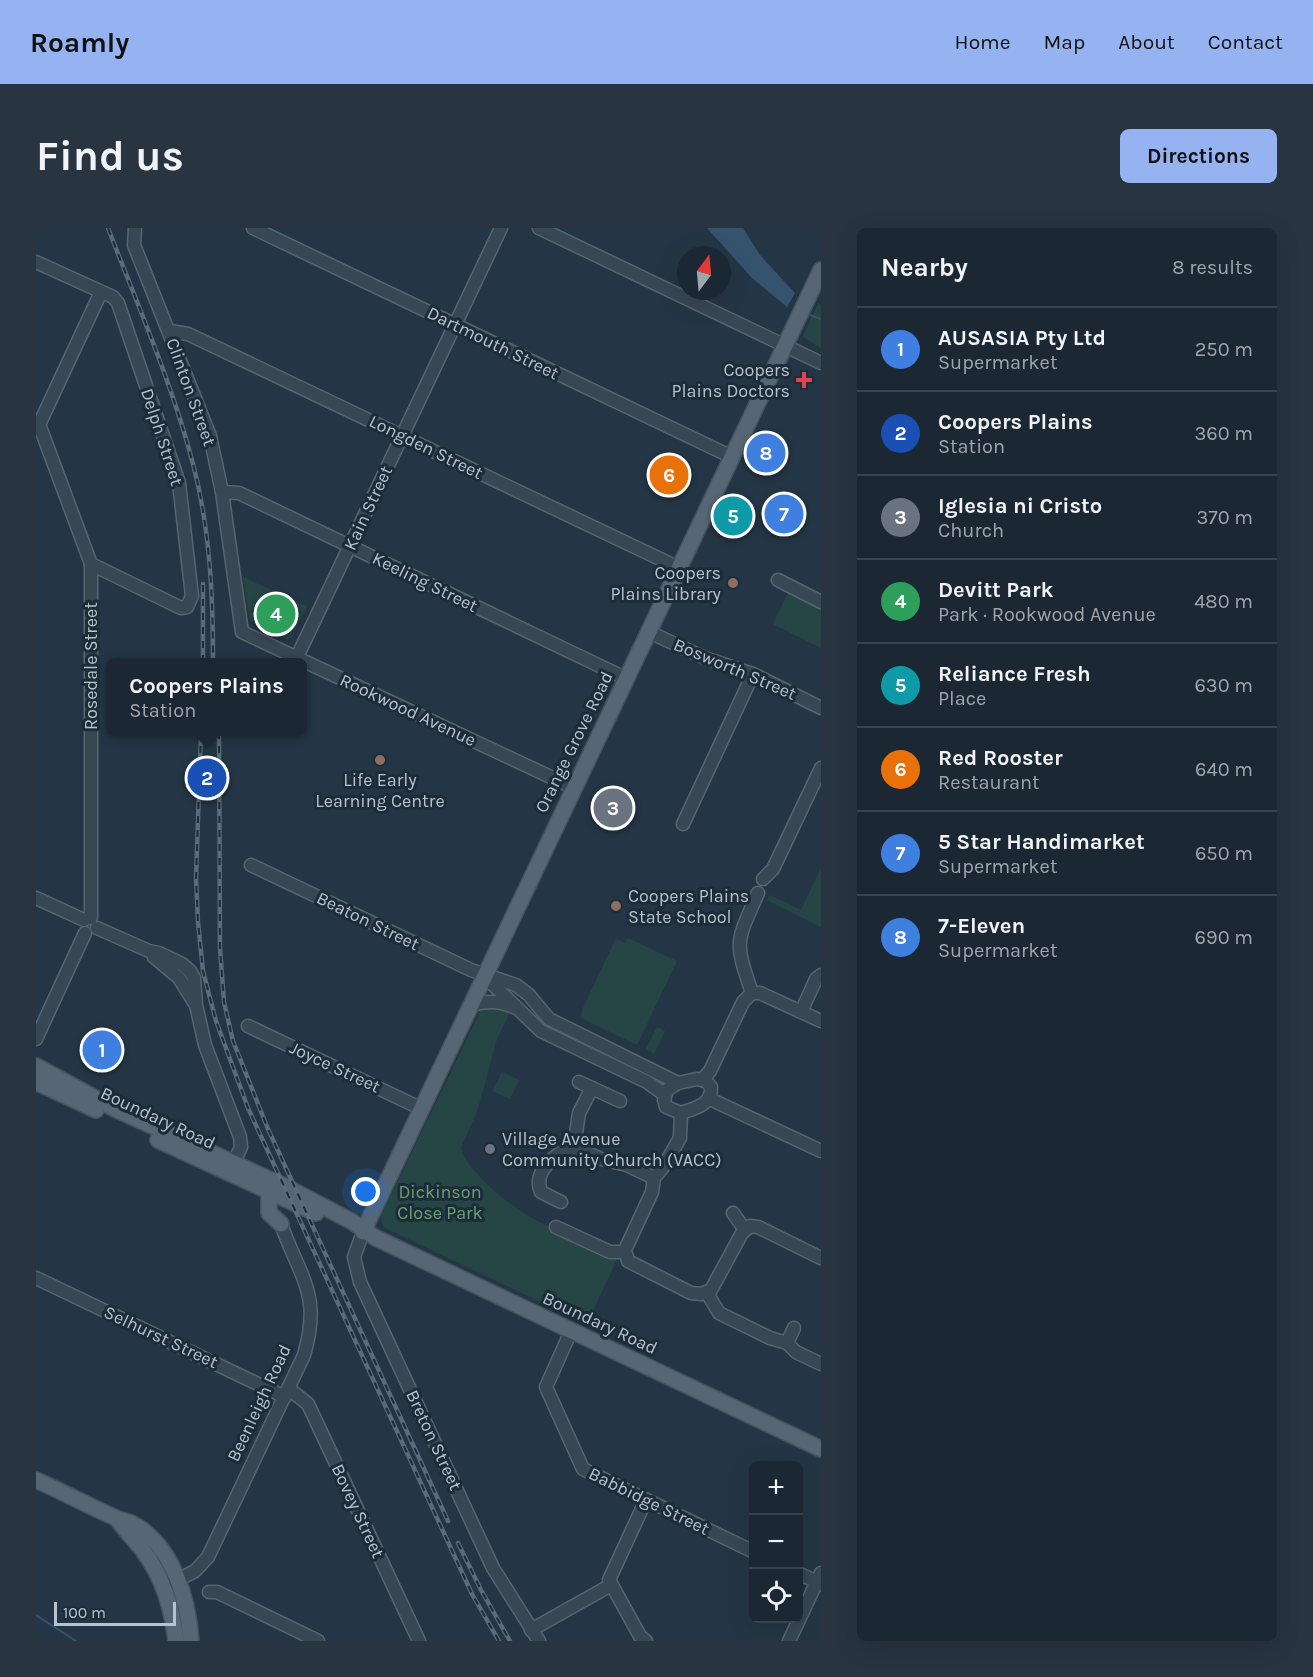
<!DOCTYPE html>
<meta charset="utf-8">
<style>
:root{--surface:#1b2834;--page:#283440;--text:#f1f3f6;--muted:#a0a6ac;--line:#39444f;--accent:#95b2f1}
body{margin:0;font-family:Karla,sans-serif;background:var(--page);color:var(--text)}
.controls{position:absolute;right:18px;bottom:18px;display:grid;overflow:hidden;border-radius:9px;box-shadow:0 6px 24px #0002}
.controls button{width:54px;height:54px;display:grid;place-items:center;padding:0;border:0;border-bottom:2px solid var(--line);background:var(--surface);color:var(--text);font:30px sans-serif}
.compass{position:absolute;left:641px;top:18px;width:54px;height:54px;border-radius:50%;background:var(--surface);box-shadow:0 6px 24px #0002;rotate:16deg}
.scale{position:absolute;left:18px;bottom:15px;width:122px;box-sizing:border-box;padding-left:6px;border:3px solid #b6c2ce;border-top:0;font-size:16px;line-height:21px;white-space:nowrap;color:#b6c2ce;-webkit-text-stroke:4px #1d2c39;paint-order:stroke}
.you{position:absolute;left:330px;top:964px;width:21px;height:21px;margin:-15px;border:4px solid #fff;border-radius:50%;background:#1a73e8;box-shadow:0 0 0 9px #1a73e833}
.badge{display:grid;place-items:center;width:39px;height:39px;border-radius:50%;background:var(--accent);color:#fff;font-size:20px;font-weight:700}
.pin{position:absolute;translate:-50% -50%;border:3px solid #fff;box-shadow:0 2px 6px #0006}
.popup{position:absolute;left:70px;top:430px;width:201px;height:78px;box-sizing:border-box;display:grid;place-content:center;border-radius:9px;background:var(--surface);filter:drop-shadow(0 2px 4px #0005);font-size:20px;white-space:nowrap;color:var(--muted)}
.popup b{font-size:22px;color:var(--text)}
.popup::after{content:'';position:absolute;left:50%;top:100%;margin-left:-12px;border:12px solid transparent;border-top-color:var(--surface)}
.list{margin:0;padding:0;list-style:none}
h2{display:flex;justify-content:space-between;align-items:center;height:78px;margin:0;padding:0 24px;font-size:26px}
h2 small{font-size:20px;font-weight:400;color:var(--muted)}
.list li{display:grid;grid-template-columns:39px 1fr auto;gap:18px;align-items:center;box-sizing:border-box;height:84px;padding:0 24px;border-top:2px solid var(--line)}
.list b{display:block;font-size:22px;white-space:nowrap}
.list p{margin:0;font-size:20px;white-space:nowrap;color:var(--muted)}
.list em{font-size:20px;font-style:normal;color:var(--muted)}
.icon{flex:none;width:33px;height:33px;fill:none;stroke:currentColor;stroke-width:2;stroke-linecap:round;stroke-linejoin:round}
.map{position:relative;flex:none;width:785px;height:1413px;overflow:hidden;border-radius:9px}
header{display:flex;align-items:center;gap:36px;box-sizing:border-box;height:84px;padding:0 30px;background:var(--accent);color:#111}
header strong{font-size:28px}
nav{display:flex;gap:33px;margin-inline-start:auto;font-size:21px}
.intro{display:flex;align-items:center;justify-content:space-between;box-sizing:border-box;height:144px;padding:0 36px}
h1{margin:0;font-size:42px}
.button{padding:15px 27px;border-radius:9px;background:var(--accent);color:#111;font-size:21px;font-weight:700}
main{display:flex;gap:36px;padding:0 36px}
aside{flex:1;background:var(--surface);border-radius:9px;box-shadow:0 6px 24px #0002}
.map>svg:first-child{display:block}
.green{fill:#264646}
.water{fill:#36536e}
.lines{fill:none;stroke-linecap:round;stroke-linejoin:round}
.stream{stroke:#36536e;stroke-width:2}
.minor-casing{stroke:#576571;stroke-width:15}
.major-casing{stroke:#455360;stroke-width:18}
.minor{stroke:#384754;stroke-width:12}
.major{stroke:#566674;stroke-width:15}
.rail-casing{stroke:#5a6c7b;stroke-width:4.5}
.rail{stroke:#1d2c39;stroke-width:2;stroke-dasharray:7;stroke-linecap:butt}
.health-dot{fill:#e0444e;stroke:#1d2c39;stroke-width:2}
.education-dot{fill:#8d6e63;stroke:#1d2c39;stroke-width:2}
.worship-dot{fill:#6b7280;stroke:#1d2c39;stroke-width:2}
.labels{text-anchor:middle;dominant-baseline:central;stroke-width:6;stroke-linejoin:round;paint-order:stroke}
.street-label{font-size:18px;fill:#b6c2ce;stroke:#1d2c39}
.poi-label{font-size:18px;fill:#b6c2ce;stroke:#1d2c39;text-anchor:end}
.park-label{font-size:18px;fill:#6aa171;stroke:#1d2c39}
</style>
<header>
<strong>Roamly</strong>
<nav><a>Home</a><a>Map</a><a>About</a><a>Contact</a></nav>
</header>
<div class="intro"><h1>Find us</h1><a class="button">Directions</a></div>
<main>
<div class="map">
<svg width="785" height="1413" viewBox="0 0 785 1413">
<rect width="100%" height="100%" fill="#243645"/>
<!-- green -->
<g class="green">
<polygon points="782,75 785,77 785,120 767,109"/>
<polygon points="207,349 271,378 256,410 251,411 214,393"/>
<polygon points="758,352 785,365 785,420 737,396"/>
<polygon points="785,640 785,699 731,672 734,667 765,682"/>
<polygon points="580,710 589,715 592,710 641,733 601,817 545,790 546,782"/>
<path d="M459 777 475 782 461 811 441 884 425 919C428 933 436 940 445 950 483 990 531 1008 581 1031L551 1096 347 999 345 988 445 782Z"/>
<polygon points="621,799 629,803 618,826 610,821"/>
<polygon points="466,844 483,852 474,871 456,863"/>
</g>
<!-- water -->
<polygon class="water" points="671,0 707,0 724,27 759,65 751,79 716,50"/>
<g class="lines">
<!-- stream -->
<g class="stream">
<polyline points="774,87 785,91"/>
<polyline points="0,1387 40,1413"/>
</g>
<defs>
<g id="minor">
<polyline points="99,0 98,17 174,208 186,264 206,404 538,560"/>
<polyline points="217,0 696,229"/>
<polyline points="503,0 785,135"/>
<polyline points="0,34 77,69 82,75 143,255 156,368 151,379 145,380 55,336"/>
<polyline points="134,103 152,106 643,340"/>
<polyline points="3,196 55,336 55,690"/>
<polyline points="1,201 65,64"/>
<polyline points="186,264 203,265 591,451"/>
<polyline points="742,352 785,374"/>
<polyline points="613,404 669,430 717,446 785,480"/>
<polyline points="261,429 465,0"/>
<polyline points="647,596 717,446"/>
<polyline points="215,637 435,742 480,757 493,767 513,791 642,855"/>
<polyline points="727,651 737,641 785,540"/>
<polyline points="0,670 48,692"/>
<polyline points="61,700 113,723 123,725 146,736 154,743 158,750 160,777 169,817 204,909 205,919 198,934"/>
<polyline points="118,729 143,750 158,774"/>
<polyline points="449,749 505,803 611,854 628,866"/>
<path d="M716 765C698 712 700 715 722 665"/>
<path d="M436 777C452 772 464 773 480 780"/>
<polyline points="765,784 780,751 785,747"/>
<polyline points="212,798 386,881"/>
<polyline points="0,811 49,705"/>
<path d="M661 851 670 853 675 859C676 877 659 880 645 885L630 879 628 872 631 862 642 855Z"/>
<polyline points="666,852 674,843 707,774 716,765 724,765 785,793"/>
<polyline points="543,854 584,873"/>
<polyline points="674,871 785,923"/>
<polyline points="645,885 644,910 628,938 618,950 616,964 589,1022 592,1033 655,1065 665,1066 675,1062 706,1005 714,998 722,999 785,1030"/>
<polyline points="538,919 543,885 556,860"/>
<path d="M525 974 505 964C496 943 521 924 538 919L565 931 591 937 618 950"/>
<polyline points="697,985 709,1002"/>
<polyline points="520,999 574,1024 589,1024"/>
<polyline points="327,1004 318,1029 324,1054 457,1340 503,1413"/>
<polyline points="0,1050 249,1169"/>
<polyline points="671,1065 683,1085 734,1110 751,1115 760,1124 785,1136"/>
<polyline points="535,1103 510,1159 547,1241 718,1324"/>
<polyline points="751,1115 758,1100"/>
<polyline points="253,1161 272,1176 383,1413"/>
<polyline points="610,1272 573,1352 604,1408 610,1413"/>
<polyline points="762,1345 785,1356"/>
<path d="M134 1356 159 1343 172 1329 268 1127C286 1066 264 1050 245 996"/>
<polyline points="173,1364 181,1364 282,1413"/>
<polyline points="495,1402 575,1357"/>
<polyline points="753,1413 785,1345"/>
</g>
<g id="major">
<polyline points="0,838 79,881 248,958 315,993 340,1010 785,1221"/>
<polyline points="0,854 60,882"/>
<polyline points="122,912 280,985"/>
<polyline points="233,964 233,985 245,996"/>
<polyline points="327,1004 785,42"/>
<path d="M0 1252C27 1264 53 1278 80 1290 85 1293 92 1293 97 1296 137 1318 152 1371 155 1413"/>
<path d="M82 1292C89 1302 98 1311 106 1321 127 1349 136 1379 140 1413"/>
</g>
</defs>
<!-- minor casing -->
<use href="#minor" class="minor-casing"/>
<!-- major casing -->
<use href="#major" class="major-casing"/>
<!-- minor -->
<use href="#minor" class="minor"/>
<!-- major -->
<use href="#major" class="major"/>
<defs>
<g id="rail">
<path d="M72 0C102 78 136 155 157 236 174 300 177 368 177 434"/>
<polyline points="167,434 167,356"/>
<polyline points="165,504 160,650 162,694 167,743 180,793 212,880 436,1366 463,1413"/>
<polyline points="183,504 184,721 188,774 197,813 232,901 412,1293"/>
<polyline points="422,1315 445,1362 474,1413"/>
</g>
</defs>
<!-- rail casing -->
<use href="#rail" class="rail-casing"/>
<!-- rail -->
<use href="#rail" class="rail"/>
</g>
<!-- markers -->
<path class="health-dot" d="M765 143h6v6h6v6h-6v6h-6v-6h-6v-6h6z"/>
<g class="education-dot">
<circle cx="697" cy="355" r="6"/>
<circle cx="344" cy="532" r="6"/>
<circle cx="580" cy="678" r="6"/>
</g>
<circle class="worship-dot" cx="454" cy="921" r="6"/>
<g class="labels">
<!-- street labels -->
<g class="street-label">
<text transform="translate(457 115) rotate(26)">Dartmouth Street</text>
<text transform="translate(155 164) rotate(70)">Clinton Street</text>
<text transform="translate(126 209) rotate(72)">Delph Street</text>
<text transform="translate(390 219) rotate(26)">Longden Street</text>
<text transform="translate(332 280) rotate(-65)">Kain Street</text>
<text transform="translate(389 354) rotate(26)">Keeling Street</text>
<text transform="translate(55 438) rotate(-90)">Rosedale Street</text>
<text transform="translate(699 441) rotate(23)">Bosworth Street</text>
<text transform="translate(372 482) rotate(25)">Rookwood Avenue</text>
<text transform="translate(538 514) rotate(-64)">Orange Grove Road</text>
<text transform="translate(332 693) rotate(26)">Beaton Street</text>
<text transform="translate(299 839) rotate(25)">Joyce Street</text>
<text transform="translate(122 890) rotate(25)">Boundary Road</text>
<text transform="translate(564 1095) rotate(25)">Boundary Road</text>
<text transform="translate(125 1109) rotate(25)">Selhurst Street</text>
<text transform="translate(223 1175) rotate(-65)">Beenleigh Road</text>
<text transform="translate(398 1212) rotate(65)">Breton Street</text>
<text transform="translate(613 1273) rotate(26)">Babbidge Street</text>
<text transform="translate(322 1283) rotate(65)">Bovey Street</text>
</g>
<!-- poi labels -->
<g class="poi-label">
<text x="754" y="142">Coopers<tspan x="754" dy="21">Plains Doctors</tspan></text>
<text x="685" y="345">Coopers<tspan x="685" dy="21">Plains Library</tspan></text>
<text x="344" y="552" text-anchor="middle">Life Early<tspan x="344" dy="21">Learning Centre</tspan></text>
<text x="592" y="668" text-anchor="start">Coopers Plains<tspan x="592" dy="21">State School</tspan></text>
<text x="466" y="911" text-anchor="start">Village Avenue<tspan x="466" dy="21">Community Church (VACC)</tspan></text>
</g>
<!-- park labels -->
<g class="park-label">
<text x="404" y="964">Dickinson<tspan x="404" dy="21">Close Park</tspan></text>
</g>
</g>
</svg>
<div class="controls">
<button>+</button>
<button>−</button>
<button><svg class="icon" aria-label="locate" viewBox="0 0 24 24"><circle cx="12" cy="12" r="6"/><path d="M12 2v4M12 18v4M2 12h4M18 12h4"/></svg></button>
</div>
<svg class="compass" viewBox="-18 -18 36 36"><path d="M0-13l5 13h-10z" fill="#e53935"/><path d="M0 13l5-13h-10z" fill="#a0a6ac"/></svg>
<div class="scale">100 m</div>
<div class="you"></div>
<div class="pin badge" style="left:66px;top:822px;background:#3f7fe0">1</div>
<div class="pin badge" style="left:171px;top:550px;background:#1a4fb4">2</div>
<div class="popup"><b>Coopers Plains</b>Station</div>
<div class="pin badge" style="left:577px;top:580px;background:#6b7280">3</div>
<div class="pin badge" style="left:240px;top:386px;background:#2e9e5b">4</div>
<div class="pin badge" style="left:697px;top:288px;background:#0f9aa8">5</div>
<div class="pin badge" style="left:633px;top:247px;background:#e8710a">6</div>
<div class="pin badge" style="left:748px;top:286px;background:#3f7fe0">7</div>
<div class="pin badge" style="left:730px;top:225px;background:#3f7fe0">8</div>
</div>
<aside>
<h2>Nearby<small>8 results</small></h2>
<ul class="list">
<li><span class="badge" style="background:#3f7fe0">1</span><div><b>AUSASIA Pty Ltd</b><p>Supermarket</p></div><em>250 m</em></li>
<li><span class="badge" style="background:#1a4fb4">2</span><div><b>Coopers Plains</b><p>Station</p></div><em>360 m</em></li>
<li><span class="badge" style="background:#6b7280">3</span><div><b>Iglesia ni Cristo</b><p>Church</p></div><em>370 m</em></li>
<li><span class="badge" style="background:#2e9e5b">4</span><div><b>Devitt Park</b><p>Park · Rookwood Avenue</p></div><em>480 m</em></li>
<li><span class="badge" style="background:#0f9aa8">5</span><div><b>Reliance Fresh</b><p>Place</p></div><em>630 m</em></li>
<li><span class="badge" style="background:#e8710a">6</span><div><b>Red Rooster</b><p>Restaurant</p></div><em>640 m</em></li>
<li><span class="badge" style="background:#3f7fe0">7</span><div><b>5 Star Handimarket</b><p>Supermarket</p></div><em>650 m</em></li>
<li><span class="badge" style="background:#3f7fe0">8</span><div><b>7-Eleven</b><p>Supermarket</p></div><em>690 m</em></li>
</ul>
</aside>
</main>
